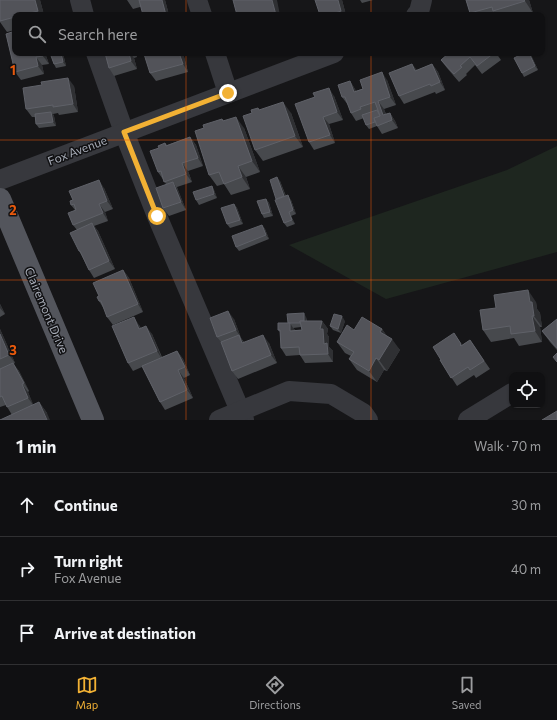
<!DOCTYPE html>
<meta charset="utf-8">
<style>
:root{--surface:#101012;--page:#19191b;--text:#f1f3f6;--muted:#9c9d9f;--line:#303032;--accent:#f2b134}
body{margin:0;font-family:Commissioner,sans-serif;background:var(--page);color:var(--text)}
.controls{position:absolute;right:12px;bottom:12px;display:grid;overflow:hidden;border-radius:8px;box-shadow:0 1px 3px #0004}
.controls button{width:36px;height:36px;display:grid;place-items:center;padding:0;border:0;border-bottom:1px solid var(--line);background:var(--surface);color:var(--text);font:20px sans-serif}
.stop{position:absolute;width:12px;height:12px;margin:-9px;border:3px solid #f2b134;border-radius:50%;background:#fff}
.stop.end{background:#f2b134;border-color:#fff;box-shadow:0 1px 4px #0008}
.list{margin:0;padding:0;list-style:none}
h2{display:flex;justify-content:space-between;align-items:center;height:52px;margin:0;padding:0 16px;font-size:17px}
h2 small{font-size:13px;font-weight:400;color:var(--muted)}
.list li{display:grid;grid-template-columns:26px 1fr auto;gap:12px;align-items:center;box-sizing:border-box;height:64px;padding:0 16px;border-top:1px solid var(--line)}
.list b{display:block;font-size:15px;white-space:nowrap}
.list p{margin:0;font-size:13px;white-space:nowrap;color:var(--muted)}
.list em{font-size:13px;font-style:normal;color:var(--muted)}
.icon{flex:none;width:22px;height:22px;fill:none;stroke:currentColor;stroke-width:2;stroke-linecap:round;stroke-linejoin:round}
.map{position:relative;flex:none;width:557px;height:420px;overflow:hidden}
.search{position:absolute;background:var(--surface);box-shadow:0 1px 3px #0004;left:12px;right:12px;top:12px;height:44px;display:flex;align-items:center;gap:10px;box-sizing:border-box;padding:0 14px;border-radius:8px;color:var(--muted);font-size:15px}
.sheet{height:244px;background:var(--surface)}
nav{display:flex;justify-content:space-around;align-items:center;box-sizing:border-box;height:56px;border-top:1px solid var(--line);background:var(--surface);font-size:11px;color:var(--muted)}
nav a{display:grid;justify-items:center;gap:2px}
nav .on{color:var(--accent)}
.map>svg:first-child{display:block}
.green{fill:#1e261f}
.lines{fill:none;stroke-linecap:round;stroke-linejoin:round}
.minor{stroke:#37383d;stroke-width:20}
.major{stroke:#53555c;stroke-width:22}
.wall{fill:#47494d;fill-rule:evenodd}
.shaded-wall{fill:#2f3033}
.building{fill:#525359;stroke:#5f6168}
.route{stroke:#f2b134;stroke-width:5}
.grid{fill:none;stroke:#e8590c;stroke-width:1;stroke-opacity:0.55}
.labels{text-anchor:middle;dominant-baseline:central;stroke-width:3;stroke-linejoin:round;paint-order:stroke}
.street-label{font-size:12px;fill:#a8adb8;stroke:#111113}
.grid-label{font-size:13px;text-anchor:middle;font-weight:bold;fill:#e8590c;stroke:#111113;stroke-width:3;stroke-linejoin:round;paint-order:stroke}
</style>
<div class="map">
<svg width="557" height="420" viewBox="0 0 557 420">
<rect width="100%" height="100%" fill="#161618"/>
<!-- green -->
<polygon class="green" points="557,146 557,252 386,299 289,245 507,170"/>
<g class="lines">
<!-- minor -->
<g class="minor">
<polyline points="80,0 84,15"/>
<polyline points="197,0 202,15"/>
<polyline points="416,15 419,12 422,0"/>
<polyline points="96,53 124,132 157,216 244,420"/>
<polyline points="215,53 228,93"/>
<polyline points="0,180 334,53"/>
<polyline points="219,420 289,391 331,394 363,413 368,420"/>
<polyline points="468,420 512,393"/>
</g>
<!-- major -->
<polyline class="major" points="0,199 93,420"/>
</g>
<!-- wall -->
<g class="wall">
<polygon points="0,0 40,0 44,15 15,15 15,30 7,32 0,22"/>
<polygon points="127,0 165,0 169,15 140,7 133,9"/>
<polygon points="342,0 346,15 320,15"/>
<polygon points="360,0 373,0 362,3"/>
<polygon points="466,0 529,0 533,13 525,15 472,15 470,13"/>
<polygon points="6,34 45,53 49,64 42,65 44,74 21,80 15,72"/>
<polygon points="50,53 63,53 66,66 56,68 54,64"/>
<polygon points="105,53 136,53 137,57 134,58 137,69 114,76 109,68"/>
<polygon points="148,53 183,53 188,72 156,81 150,73"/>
<polygon points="449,53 496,53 501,60 482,74 475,65 466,74 467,75 459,82 447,68 441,60"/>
<polygon points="531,55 538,70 524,77 522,73"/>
<polygon points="432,64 438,72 445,90 436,94 435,92 404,104 399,96 417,70"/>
<polygon points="387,80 396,105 384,109 386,114 390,113 395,121 398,128 382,134 377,126 369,129 366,125 364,118 356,121 351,113 348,105 342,97 350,81 356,91"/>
<polygon points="74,86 78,112 59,115 58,113 53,114 54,116 56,126 39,128 36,124 35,117 32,117 26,109"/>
<polygon points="334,96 343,120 329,124 335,143 314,150 309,142"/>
<polygon points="258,108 259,110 291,113 303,147 263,161 255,150 252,113"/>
<polygon points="222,119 224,121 244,128 260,172 246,177 250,189 231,195 224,184 217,186 209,175 204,128"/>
<polygon points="190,137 196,145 203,166 188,171 192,182 177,187 178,190 186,210 169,216 163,208 166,184 158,172 159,148 165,143 167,145"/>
<polygon points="280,181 286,196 291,200 296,214 291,216 295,224 287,227 284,223 276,199"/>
<polygon points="212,186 214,190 217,198 199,205 196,200"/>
<polygon points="104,188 113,209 105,212 108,221 94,226 98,231 115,269 94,278 89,270 82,256 79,251 77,230 73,225 75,210 71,205"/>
<polygon points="266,199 269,203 273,216 264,218 262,214"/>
<polygon points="234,204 237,208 243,224 230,228 227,224"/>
<polygon points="262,225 265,229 269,239 239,251 236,247"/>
<polygon points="123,270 129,278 143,312 113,325 107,317 104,309 99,301 99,296"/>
<polygon points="536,302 537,309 540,313 542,327 540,327 542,342 519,346 514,338 491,342 483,330"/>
<polygon points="0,304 5,314 0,317"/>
<path d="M306 317 307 321H322L328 329 327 334 329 337V347L333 351V362L305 363 300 355 286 356 281 348 280 332 278 330 288 323ZM301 327 302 330H295L293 328Z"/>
<polygon points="234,319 241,338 244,342 269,343 277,363 238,379 232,371 221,342 217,337"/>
<polygon points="557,319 557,350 550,342 542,331"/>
<polygon points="345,321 341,333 333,330 330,326"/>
<polygon points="139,325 141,328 152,334 162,357 177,351 183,359 190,375 184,378 193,398 165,410 160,402 142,367 133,371 128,363"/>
<polygon points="0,329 15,363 13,364 19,371 29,391 28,392 33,405 39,402 47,413 12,415 6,405 0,407"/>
<polygon points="382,329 386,335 400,350 387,371 384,370 377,382 357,370 349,359 351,356 345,353 337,342 354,330"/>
<polygon points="454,333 462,345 470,340 490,369 476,378 474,375 457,386 440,360 441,360"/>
</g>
<!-- shaded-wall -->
<g class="shaded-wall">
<polygon points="35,0 40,0 44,15 41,15 38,11"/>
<polygon points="162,0 165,0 169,15 166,15"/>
<polygon points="272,0 277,0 280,15 276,15"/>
<polygon points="338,0 342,0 346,15 344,15 341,11"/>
<polygon points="524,0 529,0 533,13 525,1"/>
<polygon points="42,53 45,53 49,64 43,56"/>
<polygon points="61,53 63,53 66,66 63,62"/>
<polygon points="129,53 130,53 134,58 137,69 131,61"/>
<polygon points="179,53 183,53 188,72 183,64"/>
<polygon points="529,53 531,55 538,70 535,66"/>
<polygon points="36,57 42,65 44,74 38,66"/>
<polygon points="412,64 418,71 415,71"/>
<polygon points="432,64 438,72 445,90 440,82"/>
<polygon points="382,72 387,80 396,105 390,97"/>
<polygon points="68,78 74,86 78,112 73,104"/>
<polygon points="350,81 355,89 359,99 354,92"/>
<polygon points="329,88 334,96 343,120 337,112"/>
<polygon points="378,101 384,109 389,123 383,115"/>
<polygon points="283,102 291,113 303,147 295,136"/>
<polygon points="51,112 54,116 56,126 53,122"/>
<polygon points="390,113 395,121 398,128 392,120"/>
<polygon points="236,117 244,128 260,172 252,161"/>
<polygon points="323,117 329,124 335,143 330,135"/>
<polygon points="190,137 196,145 203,166 198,158"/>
<polygon points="182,163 188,171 192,182 186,174"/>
<polygon points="238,166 246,177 250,189 242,177"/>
<polygon points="277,177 280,181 287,200 284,196"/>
<polygon points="99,180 104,188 113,209 107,201"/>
<polygon points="173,182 178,190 186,210 181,202"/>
<polygon points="212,186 214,190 217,198 214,194"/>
<polygon points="288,195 291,200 296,214 293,210"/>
<polygon points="266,199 269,203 273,216 270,212"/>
<polygon points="99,204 105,212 108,221 103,213"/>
<polygon points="234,204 237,208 243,224 240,220"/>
<polygon points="289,212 295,224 292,220"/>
<polygon points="92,223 98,231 115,269 109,261"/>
<polygon points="262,225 265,229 269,239 266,235"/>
<polygon points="123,270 129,278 143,312 138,304"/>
<polygon points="528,290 536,302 537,309 540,313 542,327 534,316 530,302"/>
<polygon points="0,304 5,314 0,308"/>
<polygon points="228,311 234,319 241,338 236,330"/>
<polygon points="304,313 306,317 307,327 304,322"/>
<polygon points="342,316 345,321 341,333 338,329"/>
<polygon points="532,316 540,327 542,342 535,331"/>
<polygon points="134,317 139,325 145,337 139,329"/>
<polygon points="322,321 328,329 327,334 329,337 329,347 333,351 333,362 328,354 324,344 320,329"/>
<polygon points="290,323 295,331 290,331"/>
<polygon points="146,326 152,334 162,359 157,351"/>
<polygon points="0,329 15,363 9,355 0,334"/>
<polygon points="382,329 390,340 380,332"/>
<polygon points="239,335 244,343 242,343"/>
<polygon points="263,335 269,343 277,363 271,355"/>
<polygon points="392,339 400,350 387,371 379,360"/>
<polygon points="177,351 183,359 190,375 185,367"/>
<polygon points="376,358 384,370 377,382 369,371"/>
<polygon points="13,363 19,371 29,391 24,383"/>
<polygon points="178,370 184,378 193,398 187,390"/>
<polygon points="22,384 28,392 34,406 28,398"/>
<polygon points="39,402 47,413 50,420 47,420"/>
</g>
<!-- building -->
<g class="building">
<polygon points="0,0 35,0 38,11 22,15 15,15 15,17 0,21"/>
<polygon points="139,0 162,0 166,15 143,15"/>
<polygon points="233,0 272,0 276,15 237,15"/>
<polygon points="315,0 338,0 341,11 329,15 320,15"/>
<polygon points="466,0 524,0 525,1 493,11 492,7 470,13"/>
<polygon points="15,31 15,53 42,53 43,56 36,57 38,66 15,72 6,34"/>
<polygon points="50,53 61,53 63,62 54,64"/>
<polygon points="105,53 129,53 131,61 109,68"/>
<polygon points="148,53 179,53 183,64 150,73 144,54"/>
<polygon points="449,53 494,53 477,66 470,57 460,66 462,67 454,74 441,60"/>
<polygon points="524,53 529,53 535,66 522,73 514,58"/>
<polygon points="412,64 415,71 432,64 440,82 431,86 430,84 399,96 389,73"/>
<polygon points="382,72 390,97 378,101 383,115 390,113 392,120 377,126 374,118 380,116 375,102 360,107 361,109 351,113 345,97 342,97 338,85 350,81 354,92 363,89 360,80"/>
<polygon points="68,78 73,104 53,107 53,105 26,109 23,88 42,85 41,82"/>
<polygon points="329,88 337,112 323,117 330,135 309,142 295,104 315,97 313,93"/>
<polygon points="283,102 295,136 255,150 243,116 252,113 251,110 258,108 259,110"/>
<polygon points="377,110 380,116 374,118 375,122 366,125 362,115"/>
<polygon points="51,112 53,122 36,124 35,114"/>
<polygon points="236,117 252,161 238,166 242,177 224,184 219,172 209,175 195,131 204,128 203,125 222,119 223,121"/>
<polygon points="190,137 198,158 182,163 186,174 164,182 161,171 158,172 150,151 159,148 158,146 165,143 166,146"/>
<polygon points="277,177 284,196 276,199 270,180"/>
<polygon points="99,180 107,201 99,204 103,213 73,225 68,213 76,210 74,204 71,205 70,201 73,200 69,191"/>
<polygon points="173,182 181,202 163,208 156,188"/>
<polygon points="212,186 214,194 196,200 193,192"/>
<polygon points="288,195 293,210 289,212 292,220 284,223 275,200"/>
<polygon points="266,199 270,212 262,214 257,201"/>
<polygon points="234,204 240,220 227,224 221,208"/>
<polygon points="92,223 109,261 89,270 80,251 79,251 70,233"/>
<polygon points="262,225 266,235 236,247 232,236"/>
<polygon points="123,270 138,304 107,317 101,301 99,301 97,297 99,296 93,283"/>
<polygon points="528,290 530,302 532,302 534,316 532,316 535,331 511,334 510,326 483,330 480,310 496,308 494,295"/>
<polygon points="228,311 236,330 217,337 210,318"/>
<polygon points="304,313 304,321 300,321 300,323 288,323 287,314"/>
<polygon points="334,314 342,316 338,329 330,326"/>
<polygon points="134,317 139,329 146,326 157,351 128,363 112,326"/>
<polygon points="362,317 382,329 380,332 392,339 379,360 376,358 369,371 349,359 354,352 337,342 347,325 354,330"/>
<polygon points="557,319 557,348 542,331"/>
<polygon points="300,321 322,321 320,329 323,329 324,344 327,343 328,354 300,355 299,347 281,348 280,330 278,330 278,323 290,323 290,331 302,330"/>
<polygon points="454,333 461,344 460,345 461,346 470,340 484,361 470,370 468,367 451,378 440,360 441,360 433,347"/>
<polygon points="0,334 9,355 0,359"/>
<polygon points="239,335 242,343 263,335 271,355 232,371 221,342"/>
<polygon points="177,351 185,367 178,370 187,390 160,402 142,366"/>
<polygon points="557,353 557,362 553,357"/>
<polygon points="13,363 24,383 22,384 28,398 7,407 2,396 0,397 0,369"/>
<polygon points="39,402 47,420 0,420"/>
<polygon points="557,411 557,420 542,420"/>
</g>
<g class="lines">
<!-- route -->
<polyline class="route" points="157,216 124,132 228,93"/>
</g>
<!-- grid -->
<path class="grid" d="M186 0V15M371 0V15M186 53V420M371 53V420M0 140H557M0 280H557"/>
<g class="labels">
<!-- street labels -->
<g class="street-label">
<text transform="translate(77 150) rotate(-21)">Fox Avenue</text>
<text transform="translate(47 310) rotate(67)">Clairemont Drive</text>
</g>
</g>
<g class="grid-label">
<text x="13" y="75">1</text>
<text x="13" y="215">2</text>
<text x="13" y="355">3</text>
</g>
</svg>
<div class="controls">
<button><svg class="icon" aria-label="locate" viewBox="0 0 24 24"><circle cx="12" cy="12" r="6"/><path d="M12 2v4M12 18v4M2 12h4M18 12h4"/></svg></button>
</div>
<div class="stop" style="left:157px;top:216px"></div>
<div class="stop end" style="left:228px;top:93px"></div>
<div class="search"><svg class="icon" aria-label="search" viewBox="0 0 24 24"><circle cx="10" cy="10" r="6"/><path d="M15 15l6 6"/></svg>Search here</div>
</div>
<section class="sheet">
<h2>1 min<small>Walk · 70 m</small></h2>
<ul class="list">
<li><svg class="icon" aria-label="ahead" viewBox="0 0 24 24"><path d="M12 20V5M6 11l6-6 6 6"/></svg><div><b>Continue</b></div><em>30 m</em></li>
<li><svg class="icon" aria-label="right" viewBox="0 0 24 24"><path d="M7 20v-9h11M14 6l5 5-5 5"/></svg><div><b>Turn right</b><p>Fox Avenue</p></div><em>40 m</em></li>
<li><svg class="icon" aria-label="arrive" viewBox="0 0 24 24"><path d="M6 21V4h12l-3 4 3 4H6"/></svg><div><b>Arrive at destination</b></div></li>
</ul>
</section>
<nav>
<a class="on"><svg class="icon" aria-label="map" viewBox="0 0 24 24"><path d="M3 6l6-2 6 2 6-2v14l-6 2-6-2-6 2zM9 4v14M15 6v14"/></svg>Map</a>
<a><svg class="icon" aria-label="directions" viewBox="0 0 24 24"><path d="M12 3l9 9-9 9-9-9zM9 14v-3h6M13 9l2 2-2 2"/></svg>Directions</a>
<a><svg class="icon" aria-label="saved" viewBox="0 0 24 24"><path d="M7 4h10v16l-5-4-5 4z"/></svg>Saved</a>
</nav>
